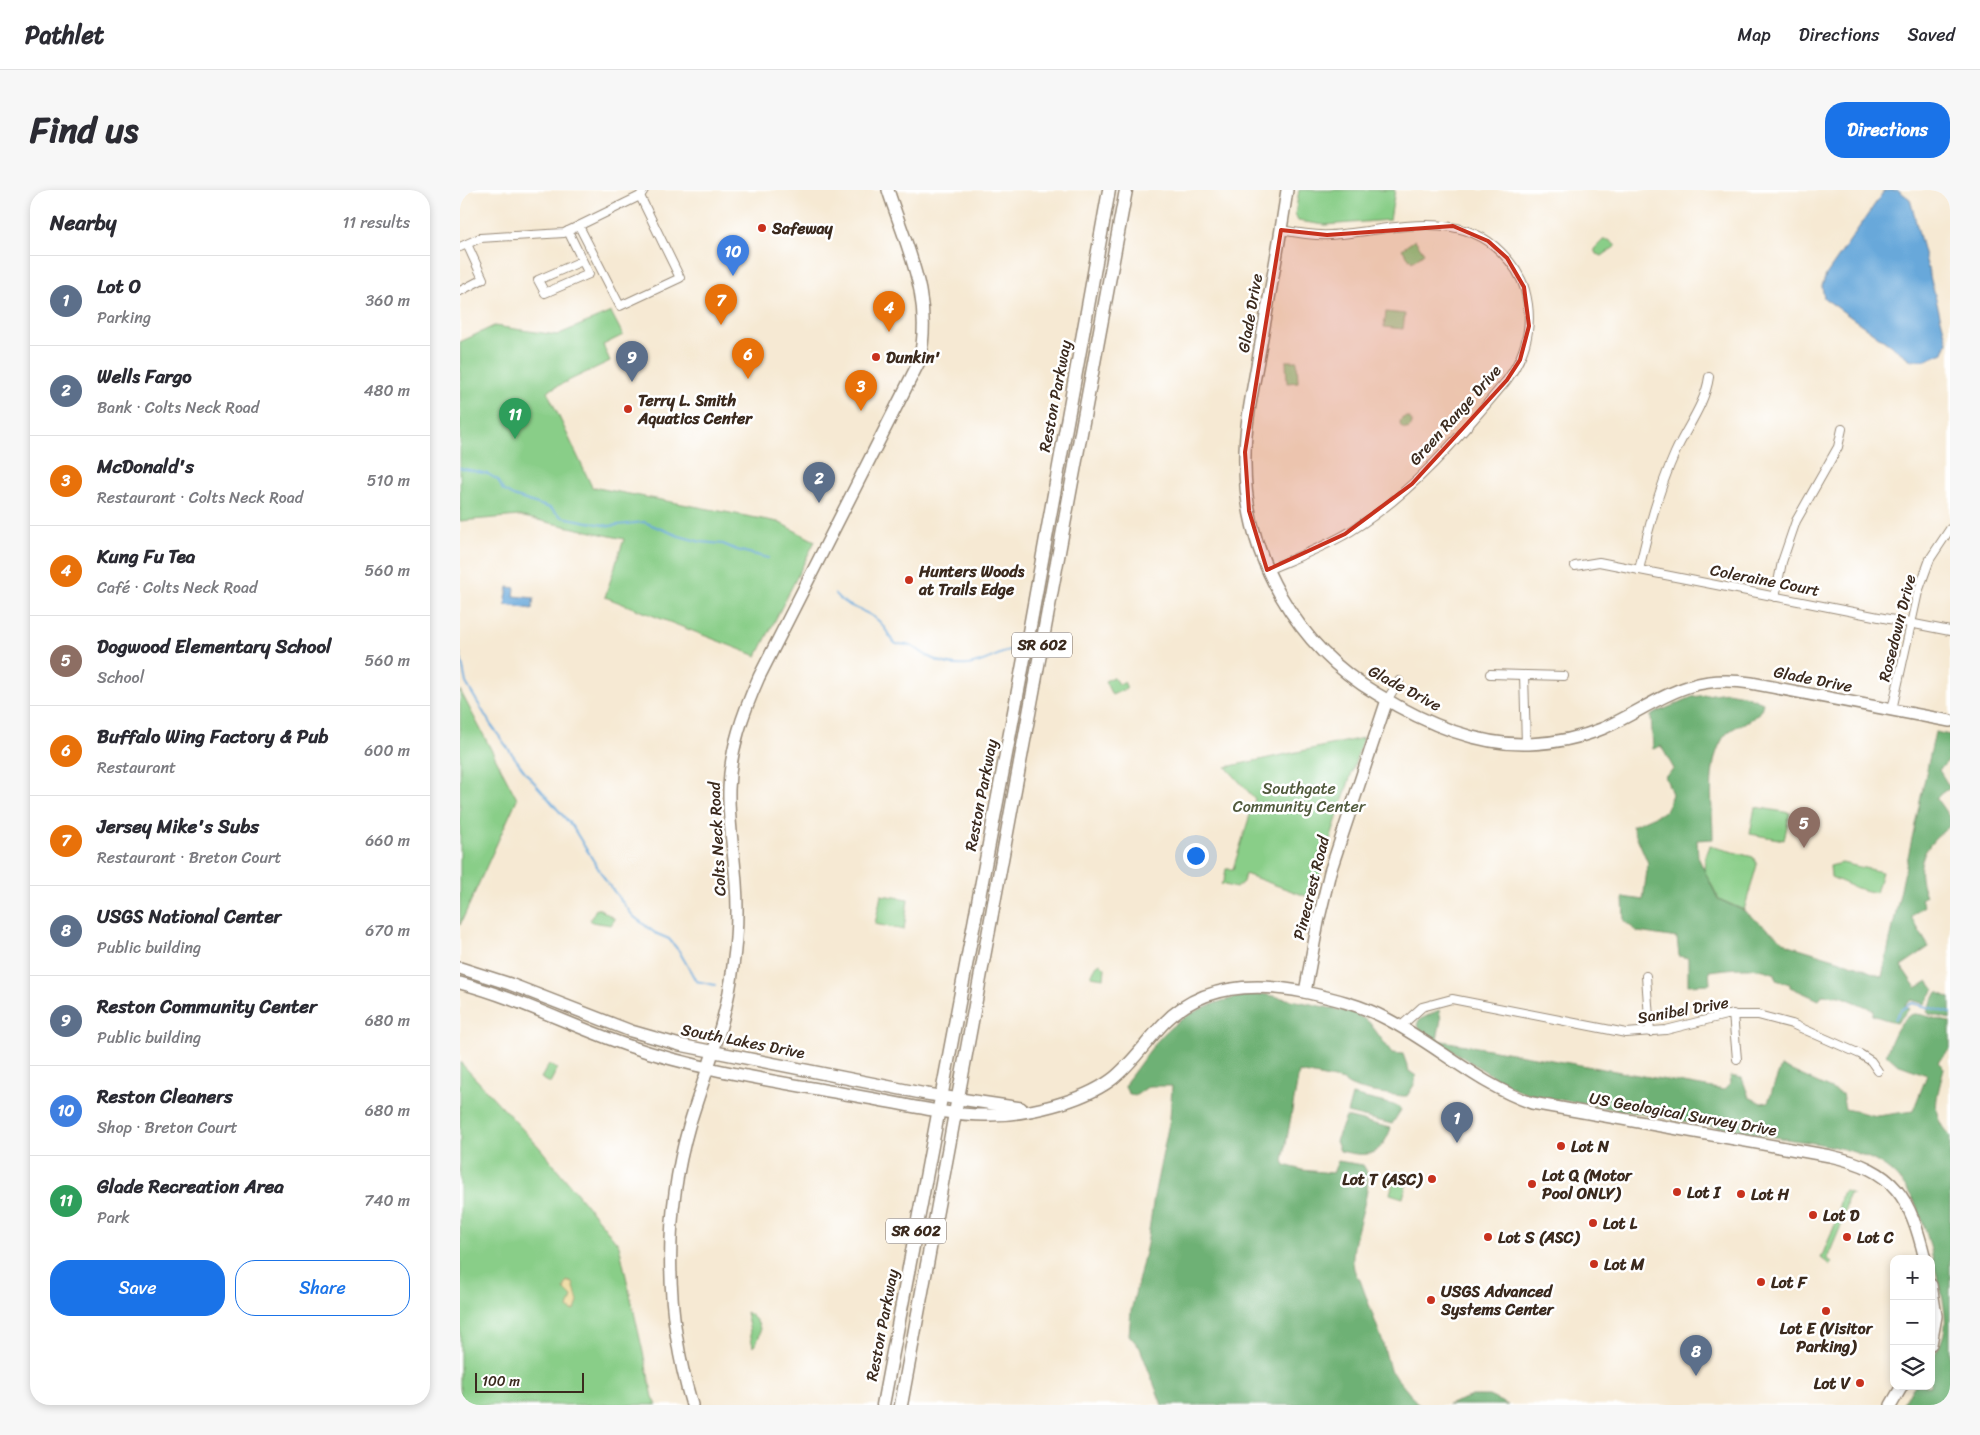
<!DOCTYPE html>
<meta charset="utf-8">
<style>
:root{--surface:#fff;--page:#f7f7f7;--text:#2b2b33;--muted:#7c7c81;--line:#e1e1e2;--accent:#1a73e8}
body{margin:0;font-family:Sriracha,sans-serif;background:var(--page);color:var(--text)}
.controls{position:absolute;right:15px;bottom:15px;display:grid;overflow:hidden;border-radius:10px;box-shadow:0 2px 8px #0003}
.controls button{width:45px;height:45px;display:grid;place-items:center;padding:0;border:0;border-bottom:1px solid var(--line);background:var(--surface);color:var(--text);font:25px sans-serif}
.scale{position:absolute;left:15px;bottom:12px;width:109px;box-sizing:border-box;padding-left:5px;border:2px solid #3b2a1e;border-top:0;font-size:14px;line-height:18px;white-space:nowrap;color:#3b2a1e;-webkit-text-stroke:4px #fff;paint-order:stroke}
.you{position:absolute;left:735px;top:665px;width:18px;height:18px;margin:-12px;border:4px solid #fff;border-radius:50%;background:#1a73e8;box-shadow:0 0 0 8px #1a73e833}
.badge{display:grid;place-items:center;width:32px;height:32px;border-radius:50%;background:var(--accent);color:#fff;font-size:16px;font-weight:700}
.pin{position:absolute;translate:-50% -41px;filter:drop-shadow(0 1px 2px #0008)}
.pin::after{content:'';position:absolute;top:26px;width:18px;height:15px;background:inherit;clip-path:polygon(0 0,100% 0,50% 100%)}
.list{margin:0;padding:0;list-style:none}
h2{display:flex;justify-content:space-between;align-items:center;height:65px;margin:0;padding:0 20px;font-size:21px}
h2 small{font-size:16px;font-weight:400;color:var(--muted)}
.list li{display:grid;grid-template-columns:32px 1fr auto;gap:15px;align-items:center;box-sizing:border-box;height:90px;padding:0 20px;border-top:1px solid var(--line)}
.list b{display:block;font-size:19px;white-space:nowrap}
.list p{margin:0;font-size:16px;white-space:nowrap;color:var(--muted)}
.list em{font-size:16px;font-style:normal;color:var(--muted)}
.actions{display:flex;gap:10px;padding:15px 20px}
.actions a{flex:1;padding:11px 0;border:1px solid var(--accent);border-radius:20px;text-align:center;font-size:18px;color:var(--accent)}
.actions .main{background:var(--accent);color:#fff}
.icon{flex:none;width:28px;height:28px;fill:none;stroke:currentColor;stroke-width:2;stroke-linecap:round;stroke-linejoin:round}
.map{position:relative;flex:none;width:1490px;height:1215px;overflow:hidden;border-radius:20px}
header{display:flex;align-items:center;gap:30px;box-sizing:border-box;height:70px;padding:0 25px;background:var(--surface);border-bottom:1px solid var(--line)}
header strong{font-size:24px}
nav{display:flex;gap:28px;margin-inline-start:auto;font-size:18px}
.intro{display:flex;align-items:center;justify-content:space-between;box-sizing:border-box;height:120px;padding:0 30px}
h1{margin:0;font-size:35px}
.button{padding:12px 22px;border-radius:20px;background:var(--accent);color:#fff;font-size:18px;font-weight:700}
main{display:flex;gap:30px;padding:0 30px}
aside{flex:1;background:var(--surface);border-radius:20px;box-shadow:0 2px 8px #0003}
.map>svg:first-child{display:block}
.green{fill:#89ce88;stroke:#627c53}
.forest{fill:#6eb174;stroke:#546e49}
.sand{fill:#eeda9e;stroke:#94825e}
.water{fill:#67a8da;stroke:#51697c}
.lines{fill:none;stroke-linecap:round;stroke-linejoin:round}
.stream{stroke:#67a8da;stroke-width:2}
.street-casing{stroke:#988a78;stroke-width:10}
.secondary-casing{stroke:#988a78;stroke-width:14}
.primary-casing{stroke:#988a78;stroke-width:15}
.street{stroke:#fff;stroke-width:8}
.secondary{stroke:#fff;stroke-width:11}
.primary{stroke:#fff;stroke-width:12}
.marked{fill:#c8321e;fill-opacity:0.2;stroke:#c8321e;stroke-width:4;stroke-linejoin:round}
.poi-dot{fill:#c8321e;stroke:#fff;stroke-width:2}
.labels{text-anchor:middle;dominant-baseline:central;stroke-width:5;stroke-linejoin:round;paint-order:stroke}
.shield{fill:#fff;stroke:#766a62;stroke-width:1}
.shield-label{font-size:15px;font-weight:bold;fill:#3b2a1e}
.poi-label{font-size:16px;font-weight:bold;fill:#3b2a1e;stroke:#fff;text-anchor:start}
.street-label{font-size:16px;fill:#3b2a1e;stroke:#fff}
.park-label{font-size:16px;fill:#525b3e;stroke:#fff}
</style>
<header>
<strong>Pathlet</strong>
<nav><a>Map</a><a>Directions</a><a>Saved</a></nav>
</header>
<div class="intro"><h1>Find us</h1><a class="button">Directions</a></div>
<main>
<aside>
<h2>Nearby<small>11 results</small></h2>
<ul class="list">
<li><span class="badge" style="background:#5c6f8a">1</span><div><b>Lot O</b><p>Parking</p></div><em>360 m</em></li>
<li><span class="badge" style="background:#5c6f8a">2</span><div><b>Wells Fargo</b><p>Bank · Colts Neck Road</p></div><em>480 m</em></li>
<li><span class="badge" style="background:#e8710a">3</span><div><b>McDonald's</b><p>Restaurant · Colts Neck Road</p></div><em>510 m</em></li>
<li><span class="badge" style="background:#e8710a">4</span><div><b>Kung Fu Tea</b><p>Café · Colts Neck Road</p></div><em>560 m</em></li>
<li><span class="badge" style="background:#8d6e63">5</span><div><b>Dogwood Elementary School</b><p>School</p></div><em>560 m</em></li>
<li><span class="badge" style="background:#e8710a">6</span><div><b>Buffalo Wing Factory &amp; Pub</b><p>Restaurant</p></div><em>600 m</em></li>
<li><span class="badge" style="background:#e8710a">7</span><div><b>Jersey Mike's Subs</b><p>Restaurant · Breton Court</p></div><em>660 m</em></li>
<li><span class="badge" style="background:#5c6f8a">8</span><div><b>USGS National Center</b><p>Public building</p></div><em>670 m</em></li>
<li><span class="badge" style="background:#5c6f8a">9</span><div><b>Reston Community Center</b><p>Public building</p></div><em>680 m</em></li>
<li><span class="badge" style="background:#3f7fe0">10</span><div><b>Reston Cleaners</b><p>Shop · Breton Court</p></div><em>680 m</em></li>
<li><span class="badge" style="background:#2e9e5b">11</span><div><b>Glade Recreation Area</b><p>Park</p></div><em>740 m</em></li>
</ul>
<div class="actions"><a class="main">Save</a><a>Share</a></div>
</aside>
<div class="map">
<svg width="1490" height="1215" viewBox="0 0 1490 1215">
<rect width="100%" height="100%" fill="#fff"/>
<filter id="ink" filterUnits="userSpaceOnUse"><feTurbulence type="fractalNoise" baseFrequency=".02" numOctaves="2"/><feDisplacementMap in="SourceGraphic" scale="10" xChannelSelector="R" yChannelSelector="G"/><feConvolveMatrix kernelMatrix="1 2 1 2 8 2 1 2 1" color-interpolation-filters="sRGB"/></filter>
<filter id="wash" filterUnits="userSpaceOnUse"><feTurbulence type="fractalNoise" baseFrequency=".0096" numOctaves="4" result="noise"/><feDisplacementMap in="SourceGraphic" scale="20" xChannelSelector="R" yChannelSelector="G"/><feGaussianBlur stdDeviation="1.12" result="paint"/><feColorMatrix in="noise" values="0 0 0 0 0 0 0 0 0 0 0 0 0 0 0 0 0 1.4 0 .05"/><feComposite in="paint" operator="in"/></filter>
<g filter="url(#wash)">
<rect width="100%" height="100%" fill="#f6e9d3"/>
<!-- green -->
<g class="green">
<polygon points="839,0 935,0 930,30 865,35 838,31 835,24"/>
<polygon points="955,50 964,63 952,72 942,59"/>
<polygon points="1143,50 1149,50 1156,56 1142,66 1136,64 1134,59"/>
<polygon points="151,122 163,145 143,155 150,171 87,201 132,297 318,332 355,351 297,466 145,407 164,349 59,326 0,331 0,152 34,136 97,145"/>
<polygon points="926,122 945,124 943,139 924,137"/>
<polygon points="826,171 837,171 838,192 827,193"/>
<circle cx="946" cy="233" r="6"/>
<polygon points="653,487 659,495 664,492 667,498 652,505 645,491"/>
<polygon points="0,500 57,609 0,735"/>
<polygon points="903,548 867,659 854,709 785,684 783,692 776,698 761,694 764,690 766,679 773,679 795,609 766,577"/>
<polygon points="1295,617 1330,623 1324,650 1290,644"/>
<polygon points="1250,656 1293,667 1297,675 1284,720 1259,709 1244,680 1245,668"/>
<polygon points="1382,673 1422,682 1416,703 1396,698 1371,687 1370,676"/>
<polygon points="421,705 448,709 444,740 415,734"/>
<polygon points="136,719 140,719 155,729 151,735 132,732 130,730"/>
<polygon points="640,773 645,778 644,788 631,786 636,776"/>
<polygon points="0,872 80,958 159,1055 193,1207 197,1215 0,1215"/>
<polygon points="89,874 97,879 90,893 81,888"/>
<polygon points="936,981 949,985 943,1008 930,1004"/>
<polygon points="1385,1001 1393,1004 1388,1005 1383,1031 1367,1069 1372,1073 1370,1075 1361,1068 1374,1037 1382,1003"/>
<path d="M286 1122C301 1131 305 1143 293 1157Z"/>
</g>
<!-- forest -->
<g class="forest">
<path d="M1267 502 1284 505 1303 513C1299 535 1271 532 1262 550 1246 578 1253 617 1253 649L1237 650 1238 667 1258 709 1284 721 1329 755 1397 776 1422 787 1475 542 1490 545V561L1487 564 1490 569 1479 580 1490 598 1476 608 1490 628V636C1464 656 1453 673 1466 706L1461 709 1464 716 1451 727 1469 757 1441 776 1456 798 1468 791 1474 799 1465 814 1452 810 1445 815 1449 819 1437 833 1412 825 1414 820 1381 806 1362 805 1359 810 1330 797V794L1316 790 1315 784C1294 774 1270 779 1249 781L1250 794 1228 795V768L1219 766 1217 748 1178 742 1164 731 1163 707 1183 710 1188 673 1172 636 1206 621 1212 604 1205 586 1214 579 1201 556 1193 559 1191 525 1232 507Z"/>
<polygon points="1477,802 1490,808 1490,829 1469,824 1467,821"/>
<path d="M803 804 894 823 909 832 932 863 943 864 949 881 956 886 954 895 947 906H942C929 904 892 901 884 891L839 882 823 971 825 975 842 980 873 983 878 971 903 975C922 997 876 1066 900 1090L922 1150 930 1180 959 1215H702L680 1158 669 1145 671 1121 687 1054 694 1006 710 928 712 896H689L675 906 668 903 665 897 667 891C680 875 693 853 709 839 734 817 770 806 803 804Z"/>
<path d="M979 820 981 829 977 850 1264 900 1271 893 1270 886 1282 888 1289 907 1301 913 1308 912 1321 876 1382 904 1385 919 1417 926 1453 921 1467 885 1437 874 1426 864C1431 852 1440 825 1455 824 1464 824 1480 831 1490 832V859L1478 872 1484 878C1478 906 1468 923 1490 946V1215H1442L1454 1196H1471C1471 1189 1470 1180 1471 1173 1475 1161 1483 1153 1485 1138 1487 1118 1479 1093 1474 1074 1455 980 1423 961 1332 950L1067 904 1044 893 962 842 957 835 959 830Z"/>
<polygon points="892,905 938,916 941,920 932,934 887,923"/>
<path d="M886 927 931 938C920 968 907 967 880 961L876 951Z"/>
<polygon points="1012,1206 1029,1206 1048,1215 987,1215"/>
</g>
<!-- sand -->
<polygon class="sand" points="107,1091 113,1093 118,1112 115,1120 112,1121 108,1118 112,1107 104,1099"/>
<!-- water -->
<g class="water">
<polygon points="1438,0 1450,9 1487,152 1483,163 1466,170 1451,170 1364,108 1362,96 1366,85 1424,1"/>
<polygon points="48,397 55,398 54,406 74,408 72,419 45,415"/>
</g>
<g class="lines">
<!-- stream -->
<g class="stream">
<polyline points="0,278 28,284 38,290 43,300 53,306 90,318 102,327 149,336 184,332 219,346 241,352 263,354 277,360 308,368"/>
<path d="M375 404C385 417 401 418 415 428 426 435 427 446 436 454 454 454 456 460 471 468 510 486 527 467 562 455"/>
<polyline points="0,463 6,493 31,535 66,583 112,636 146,691 173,726 195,743 209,749 219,761 236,791 255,795"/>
<polyline points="1435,829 1441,820 1452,813 1490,823"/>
</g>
</g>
</g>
<g filter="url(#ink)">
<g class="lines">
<defs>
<g id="street">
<polyline points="119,36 160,116 220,88 180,6"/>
<polyline points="108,41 129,84 85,103 78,90 122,71"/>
<polyline points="0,57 20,48 104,43 180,6 184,0"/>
<polyline points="0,101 23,89 7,54"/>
<polyline points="1115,376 1139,372 1490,441"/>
<path d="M807 380C835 368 865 357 891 341 953 303 1001 245 1047 190 1067 163 1074 133 1065 100 1061 85 1052 73 1041 62 996 16 925 42 870 45 854 46 837 43 821 40"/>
<path d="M1179 380C1188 340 1198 301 1215 263 1226 238 1245 215 1249 187"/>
<polyline points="1315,407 1322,372 1336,331 1378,257 1382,239"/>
<polyline points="1030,484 1104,486"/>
<polyline points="1064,485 1066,554"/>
<polyline points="927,510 939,491"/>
<polyline points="1432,520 1458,402 1470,369 1490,339"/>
<polyline points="1186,786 1190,842"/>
<polyline points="1273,824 1277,869"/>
<polyline points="940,837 962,817 992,809 1166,843 1206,840 1266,825 1298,825 1332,834 1400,864 1411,871 1418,881"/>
</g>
<g id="secondary">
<path d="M827 0C819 57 808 113 798 170 792 204 784 239 785 274 785 367 837 457 917 504 961 531 1016 556 1069 554 1095 553 1120 548 1144 538 1199 513 1224 483 1291 493L1490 531"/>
<polyline points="0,778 50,794 171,841 220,855 466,904 561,918"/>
<path d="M0 793C58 808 113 837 169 856 242 881 321 892 397 906 440 913 486 926 530 925 566 925 621 912 651 890 672 874 685 853 703 834 740 795 793 792 844 802 872 808 901 815 927 829 977 855 1019 895 1072 913L1370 966C1435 980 1450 1007 1465 1069"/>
<polyline points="845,802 858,732 870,682 927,510"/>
<polyline points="1471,1095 1476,1126 1471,1154"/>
<path d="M232 1215C205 1125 203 1027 229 936 245 883 267 831 273 776 277 748 278 720 276 693 274 662 268 630 269 599 270 559 283 523 299 487L459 172C474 108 447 59 428 0"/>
<polyline points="1431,1215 1442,1196"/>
</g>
<g id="primary">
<polyline points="423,1215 567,453 649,0"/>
<polyline points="441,1215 666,0"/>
</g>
</defs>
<!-- street casing -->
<use href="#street" class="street-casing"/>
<!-- secondary casing -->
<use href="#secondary" class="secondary-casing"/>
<!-- primary casing -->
<use href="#primary" class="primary-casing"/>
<!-- street -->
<use href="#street" class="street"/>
<!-- secondary -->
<use href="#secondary" class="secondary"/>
<!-- primary -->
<use href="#primary" class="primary"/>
</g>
</g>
<!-- marked area -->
<path class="marked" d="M993 36 1028 51 1047 68 1064 97 1069 136 1060 170 1047 190 952 294 885 344 807 380 789 321 785 262 821 40 867 45Z"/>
<!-- markers -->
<g class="poi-dot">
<circle cx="302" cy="38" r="5"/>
<circle cx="416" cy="167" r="5"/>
<circle cx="168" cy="219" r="5"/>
<circle cx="449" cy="390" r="5"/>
<circle cx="1101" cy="956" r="5"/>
<circle cx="972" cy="989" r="5"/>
<circle cx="1072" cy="994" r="5"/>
<circle cx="1217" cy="1002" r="5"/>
<circle cx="1281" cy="1004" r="5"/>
<circle cx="1353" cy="1025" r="5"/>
<circle cx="1133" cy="1033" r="5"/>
<circle cx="1028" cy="1047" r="5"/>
<circle cx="1387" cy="1047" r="5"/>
<circle cx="1134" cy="1074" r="5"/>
<circle cx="1301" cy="1092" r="5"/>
<circle cx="971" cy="1110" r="5"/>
<circle cx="1366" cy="1121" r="5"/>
<circle cx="1400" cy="1193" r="5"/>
</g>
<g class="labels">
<!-- shield labels -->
<g class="shield">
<rect x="552" y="442.5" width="60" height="25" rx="4"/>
<rect x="426" y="1028.5" width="60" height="25" rx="4"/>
</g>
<g class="shield-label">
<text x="582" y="455">SR 602</text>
<text x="456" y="1041">SR 602</text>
</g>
<!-- poi labels -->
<g class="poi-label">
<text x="312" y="38">Safeway</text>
<text x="426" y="167">Dunkin'</text>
<text x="178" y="210">Terry L. Smith<tspan x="178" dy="18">Aquatics Center</tspan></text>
<text x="459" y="381">Hunters Woods<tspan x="459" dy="18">at Trails Edge</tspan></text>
<text x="1111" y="956">Lot N</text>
<text x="1082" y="985">Lot Q (Motor<tspan x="1082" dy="18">Pool ONLY)</tspan></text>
<text x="962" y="989" text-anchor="end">Lot T (ASC)</text>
<text x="1227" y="1002">Lot I</text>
<text x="1291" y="1004">Lot H</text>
<text x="1363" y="1025">Lot D</text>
<text x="1143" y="1033">Lot L</text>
<text x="1038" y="1047">Lot S (ASC)</text>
<text x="1397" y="1047">Lot C</text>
<text x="1144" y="1074">Lot M</text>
<text x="1311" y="1092">Lot F</text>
<text x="981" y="1101">USGS Advanced<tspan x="981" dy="18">Systems Center</tspan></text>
<text x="1366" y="1138" text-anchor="middle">Lot E (Visitor<tspan x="1366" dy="18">Parking)</tspan></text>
<text x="1390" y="1193" text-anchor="end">Lot V</text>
</g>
<!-- street labels -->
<g class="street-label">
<text transform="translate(790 123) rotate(-80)">Glade Drive</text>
<text transform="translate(595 206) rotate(-79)">Reston Parkway</text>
<text transform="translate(995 225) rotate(-48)">Green Range Drive</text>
<text transform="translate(1305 390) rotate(11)">Coleraine Court</text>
<text transform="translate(1437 438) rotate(-76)">Rosedown Drive</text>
<text transform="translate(1353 489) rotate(11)">Glade Drive</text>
<text transform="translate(945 498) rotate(28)">Glade Drive</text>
<text transform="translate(521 605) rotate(-79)">Reston Parkway</text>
<text transform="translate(257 649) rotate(-93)">Colts Neck Road</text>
<text transform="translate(851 698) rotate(-76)">Pinecrest Road</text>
<text transform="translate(1223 820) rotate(-10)">Sanibel Drive</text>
<text transform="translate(283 851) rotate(11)">South Lakes Drive</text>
<text transform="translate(1223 924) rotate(10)">US Geological Survey Drive</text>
<text transform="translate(422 1135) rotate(-79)">Reston Parkway</text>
</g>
<!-- park labels -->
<g class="park-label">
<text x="839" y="598">Southgate<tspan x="839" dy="18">Community Center</tspan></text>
</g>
</g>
</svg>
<div class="controls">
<button>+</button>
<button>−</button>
<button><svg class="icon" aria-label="layers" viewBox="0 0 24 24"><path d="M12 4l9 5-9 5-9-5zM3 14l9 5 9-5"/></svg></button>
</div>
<div class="scale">100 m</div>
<div class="you"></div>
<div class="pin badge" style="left:997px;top:953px;background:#5c6f8a">1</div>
<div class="pin badge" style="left:359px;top:313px;background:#5c6f8a">2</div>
<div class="pin badge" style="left:401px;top:221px;background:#e8710a">3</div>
<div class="pin badge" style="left:429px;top:142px;background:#e8710a">4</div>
<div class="pin badge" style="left:1344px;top:658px;background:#8d6e63">5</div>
<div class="pin badge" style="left:288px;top:189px;background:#e8710a">6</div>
<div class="pin badge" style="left:261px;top:135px;background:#e8710a">7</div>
<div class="pin badge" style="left:1236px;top:1186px;background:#5c6f8a">8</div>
<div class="pin badge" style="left:172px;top:192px;background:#5c6f8a">9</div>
<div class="pin badge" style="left:273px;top:86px;background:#3f7fe0">10</div>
<div class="pin badge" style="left:55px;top:249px;background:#2e9e5b">11</div>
</div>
</main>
